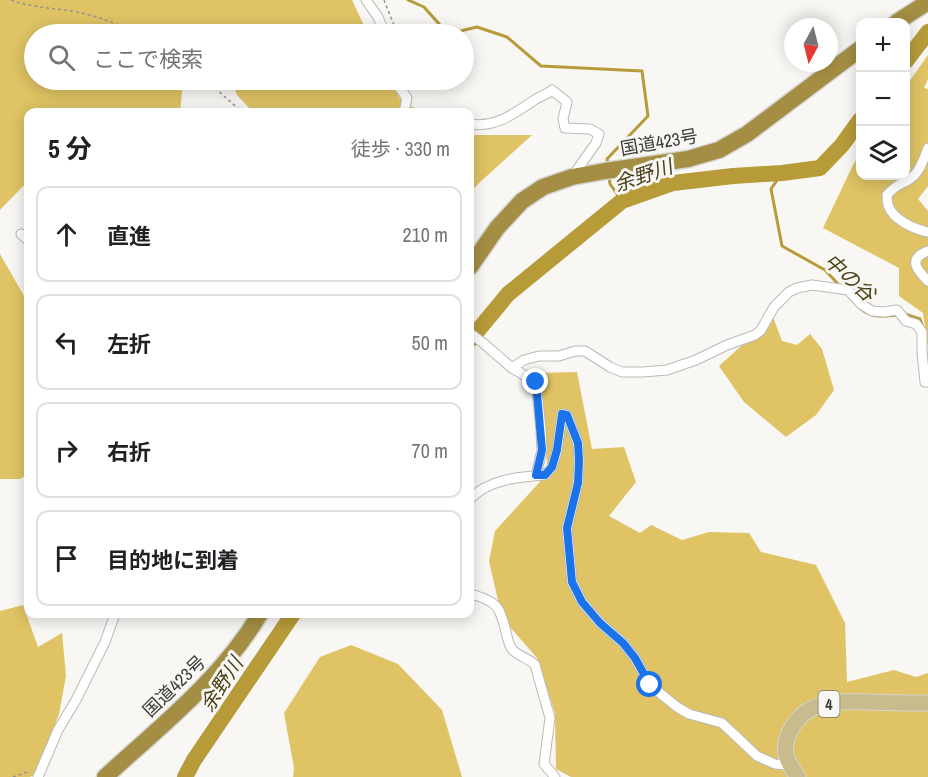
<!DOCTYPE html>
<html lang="ja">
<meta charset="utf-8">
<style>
:root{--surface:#fff;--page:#f6f6f6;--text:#202124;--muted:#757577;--line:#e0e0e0}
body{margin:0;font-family:"Archivo Narrow","Noto Sans JP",sans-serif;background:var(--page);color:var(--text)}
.controls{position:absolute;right:18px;top:18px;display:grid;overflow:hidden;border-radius:12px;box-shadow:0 3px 15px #0003}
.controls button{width:54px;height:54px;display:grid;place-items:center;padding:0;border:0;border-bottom:2px solid var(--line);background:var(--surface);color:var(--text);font:30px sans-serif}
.compass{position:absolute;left:784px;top:18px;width:54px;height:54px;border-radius:50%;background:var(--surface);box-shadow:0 3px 15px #0003;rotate:187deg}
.stop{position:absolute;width:18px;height:18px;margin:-14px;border:4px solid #1a73e8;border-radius:50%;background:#fff}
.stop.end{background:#1a73e8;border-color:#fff;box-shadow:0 2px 6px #0008}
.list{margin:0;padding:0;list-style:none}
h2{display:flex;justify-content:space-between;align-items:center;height:78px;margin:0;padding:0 24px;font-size:26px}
h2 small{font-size:20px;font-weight:400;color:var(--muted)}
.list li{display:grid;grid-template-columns:39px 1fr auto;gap:18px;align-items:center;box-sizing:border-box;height:96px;margin:0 12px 12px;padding:0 12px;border:2px solid var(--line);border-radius:12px}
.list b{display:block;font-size:22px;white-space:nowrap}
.list em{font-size:20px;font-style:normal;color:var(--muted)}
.icon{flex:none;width:33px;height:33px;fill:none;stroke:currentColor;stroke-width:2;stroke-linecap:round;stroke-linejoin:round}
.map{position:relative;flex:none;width:928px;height:777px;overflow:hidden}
.search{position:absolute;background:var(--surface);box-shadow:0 3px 15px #0003;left:24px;top:24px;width:450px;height:66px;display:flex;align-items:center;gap:15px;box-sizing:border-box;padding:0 21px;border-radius:33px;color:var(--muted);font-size:22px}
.panel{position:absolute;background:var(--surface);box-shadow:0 3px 15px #0003;left:24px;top:108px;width:450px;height:510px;border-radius:12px}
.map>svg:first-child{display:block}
.forest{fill:#dfc364}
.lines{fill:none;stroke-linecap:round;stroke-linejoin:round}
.stream{stroke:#b79b39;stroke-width:3}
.river{stroke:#b79b39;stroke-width:16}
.street-casing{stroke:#bab9b5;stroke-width:11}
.primary-casing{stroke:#d4d4d3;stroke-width:17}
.highway-casing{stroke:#d4d4d3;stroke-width:19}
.path{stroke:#939390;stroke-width:1.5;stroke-dasharray:3 3;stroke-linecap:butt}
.street{stroke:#fff;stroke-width:9}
.primary{stroke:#c8bb8e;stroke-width:15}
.highway{stroke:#a38e43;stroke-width:16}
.route{stroke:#1a73e8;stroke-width:8}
.labels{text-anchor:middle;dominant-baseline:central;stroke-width:6;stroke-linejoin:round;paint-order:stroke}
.shield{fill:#f8f7f3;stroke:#747371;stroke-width:1.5}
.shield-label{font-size:16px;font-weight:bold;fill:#3b3b39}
.street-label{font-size:18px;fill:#3b3b39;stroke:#f8f7f3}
.water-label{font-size:20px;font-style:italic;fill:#4b4017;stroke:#f8f7f3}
</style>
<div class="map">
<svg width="928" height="777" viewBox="0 0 928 777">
<rect width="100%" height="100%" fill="#f8f7f3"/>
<!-- forest -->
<g class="forest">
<polygon points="0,0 352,0 368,34 34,34 34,80 186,80 183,82 180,112 28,112 28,182 27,182 0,210"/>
<polygon points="928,55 928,79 924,88 928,89 928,186 918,199 928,211 928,348 923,313 899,296 899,268 823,228 853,165 860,153 860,176 906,176 906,86"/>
<polygon points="232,80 391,80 400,99 421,112 253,112 237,95"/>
<polygon points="470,135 532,135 478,184 470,193"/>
<polygon points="0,254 28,303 28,474 20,479 0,479"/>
<polygon points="773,317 782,341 797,345 810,334 822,349 834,390 816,415 786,437 744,402 719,366"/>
<polygon points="577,372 592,449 624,447 636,482 609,516 640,533 651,525 682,540 709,532 749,533 761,552 816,565 845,623 847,682 894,670 916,677 928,673 928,777 571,777 556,769 555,713 537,658 502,618 489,561 495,531 548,473 539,373"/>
<polygon points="23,605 38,647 62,633 66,676 59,714 36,774 30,777 0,777 0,611"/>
<polygon points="351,645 398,664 442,710 462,777 293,777 294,768 284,713 320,657"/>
</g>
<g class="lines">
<!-- stream -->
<g class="stream">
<polyline points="408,0 424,7 448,34 477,27 507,37 541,66 642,71 648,116 607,159 608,164"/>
<polyline points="782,173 771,189 782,246 825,270 839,285"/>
<polyline points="609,176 610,184 622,201"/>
<path d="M860 308C871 319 884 316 898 315"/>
<polyline points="905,314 920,319 923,327"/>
</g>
<!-- river -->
<g class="river">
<polyline points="906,61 928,32"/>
<polyline points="470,340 508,294 622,201 673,183 733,176 782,173 820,168 842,145 860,120"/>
<polyline points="185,777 194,760 293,614"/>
</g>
<defs>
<g id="street">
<polyline points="366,0 378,17 385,34"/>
<polyline points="394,80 407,98 404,112"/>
<path d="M470 124C496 128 515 113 536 99 541 96 548 94 552 90L567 102 563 119 565 128 590 129 599 134 596 143 572 177"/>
<path d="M928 148C924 158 920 172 911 178 900 186 897 183 887 195 887 198 887 201 888 205 893 220 914 229 928 232"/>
<polyline points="21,234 28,240"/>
<path d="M928 251C907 259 917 270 928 281"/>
<polyline points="470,333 483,343 512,368 536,382 541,430 542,450 536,475"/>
<polyline points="512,368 524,360 539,356 559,356 575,351 585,351 610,367 622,372 643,372 667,370 696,360 727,345 755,335 761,330 774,307 789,292 797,288 812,285 848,290 861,304 872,311 884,312 897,310 906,321 916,324 922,332 922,352 925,382 928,382"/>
<path d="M470 499C489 479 518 477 545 475L552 467 557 451 562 414 567 415 578 443 579 461 578 483 567 528 572 582 582 602 600 623 623 643 635 658 650 685 677 707 689 714 722 723 757 756 775 764 789 765"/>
<path d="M470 594C499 601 500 608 507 636 508 640 509 645 512 649 517 656 529 658 535 665L550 718 544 764 555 777"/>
<polyline points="38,777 58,730 76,700 105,642 115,614"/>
</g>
<path id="primary" d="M798 777C787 762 782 753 788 735 792 726 800 715 809 710 827 699 852 702 872 702 891 703 909 703 928 703"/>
<g id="highway">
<polyline points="897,22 928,2"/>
<polyline points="470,267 497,228 522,201 543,187 572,177 605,171 688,159 719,150 747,134 860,49"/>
<path d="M105 777C161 726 221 679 260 614"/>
</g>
</defs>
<!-- street casing -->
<use href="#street" class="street-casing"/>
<!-- primary casing -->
<use href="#primary" class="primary-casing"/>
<!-- highway casing -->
<use href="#highway" class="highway-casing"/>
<!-- path -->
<g class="path">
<path d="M11 0C30 7 51 8 71 11 95 15 116 23 137 34"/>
<polyline points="384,0 396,30 396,34"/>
<polyline points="206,80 242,112"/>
<polyline points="13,777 30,771"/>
</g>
<!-- street -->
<use href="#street" class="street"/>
<!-- primary -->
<use href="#primary" class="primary"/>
<!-- highway -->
<use href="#highway" class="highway"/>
</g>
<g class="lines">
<!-- route -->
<polyline class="route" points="536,382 542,450 536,475 545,475 552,467 557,450 562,414 567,415 578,443 579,461 578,483 567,528 572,582 582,602 600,623 623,643 635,658 650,685"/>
</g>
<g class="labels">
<!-- shield labels -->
<rect class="shield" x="818.5" y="691" width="21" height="26" rx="4.5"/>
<g class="shield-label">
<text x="829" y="704">4</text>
</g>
<!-- street labels -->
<g class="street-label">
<text transform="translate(659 142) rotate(-10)">国道423号</text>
<text transform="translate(174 686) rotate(-44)">国道423号</text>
</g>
<!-- water labels -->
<g class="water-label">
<text transform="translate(643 175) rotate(-19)">余野川</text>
<text transform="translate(850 277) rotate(42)">中の谷</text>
<text transform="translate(221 684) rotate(-57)">余野川</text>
</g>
</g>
</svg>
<div class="controls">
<button>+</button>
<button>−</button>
<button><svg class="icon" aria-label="layers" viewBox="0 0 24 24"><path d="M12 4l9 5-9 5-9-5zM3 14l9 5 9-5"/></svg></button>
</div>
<svg class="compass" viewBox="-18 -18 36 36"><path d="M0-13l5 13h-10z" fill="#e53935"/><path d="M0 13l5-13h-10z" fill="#757577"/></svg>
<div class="stop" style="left:650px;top:685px"></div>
<div class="stop end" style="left:536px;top:382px"></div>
<div class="search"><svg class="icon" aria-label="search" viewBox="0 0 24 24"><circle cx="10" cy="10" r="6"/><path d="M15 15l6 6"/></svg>ここで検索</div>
<section class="panel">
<h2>5 分<small>徒歩 · 330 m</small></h2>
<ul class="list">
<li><svg class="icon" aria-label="ahead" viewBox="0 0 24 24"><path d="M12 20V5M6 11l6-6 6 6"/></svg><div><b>直進</b></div><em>210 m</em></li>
<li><svg class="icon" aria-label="left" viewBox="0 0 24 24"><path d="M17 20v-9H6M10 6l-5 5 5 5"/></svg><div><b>左折</b></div><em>50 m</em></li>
<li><svg class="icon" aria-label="right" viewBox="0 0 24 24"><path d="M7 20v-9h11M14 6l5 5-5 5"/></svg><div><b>右折</b></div><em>70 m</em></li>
<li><svg class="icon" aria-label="arrive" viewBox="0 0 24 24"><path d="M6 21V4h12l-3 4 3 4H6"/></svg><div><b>目的地に到着</b></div></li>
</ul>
</section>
</div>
